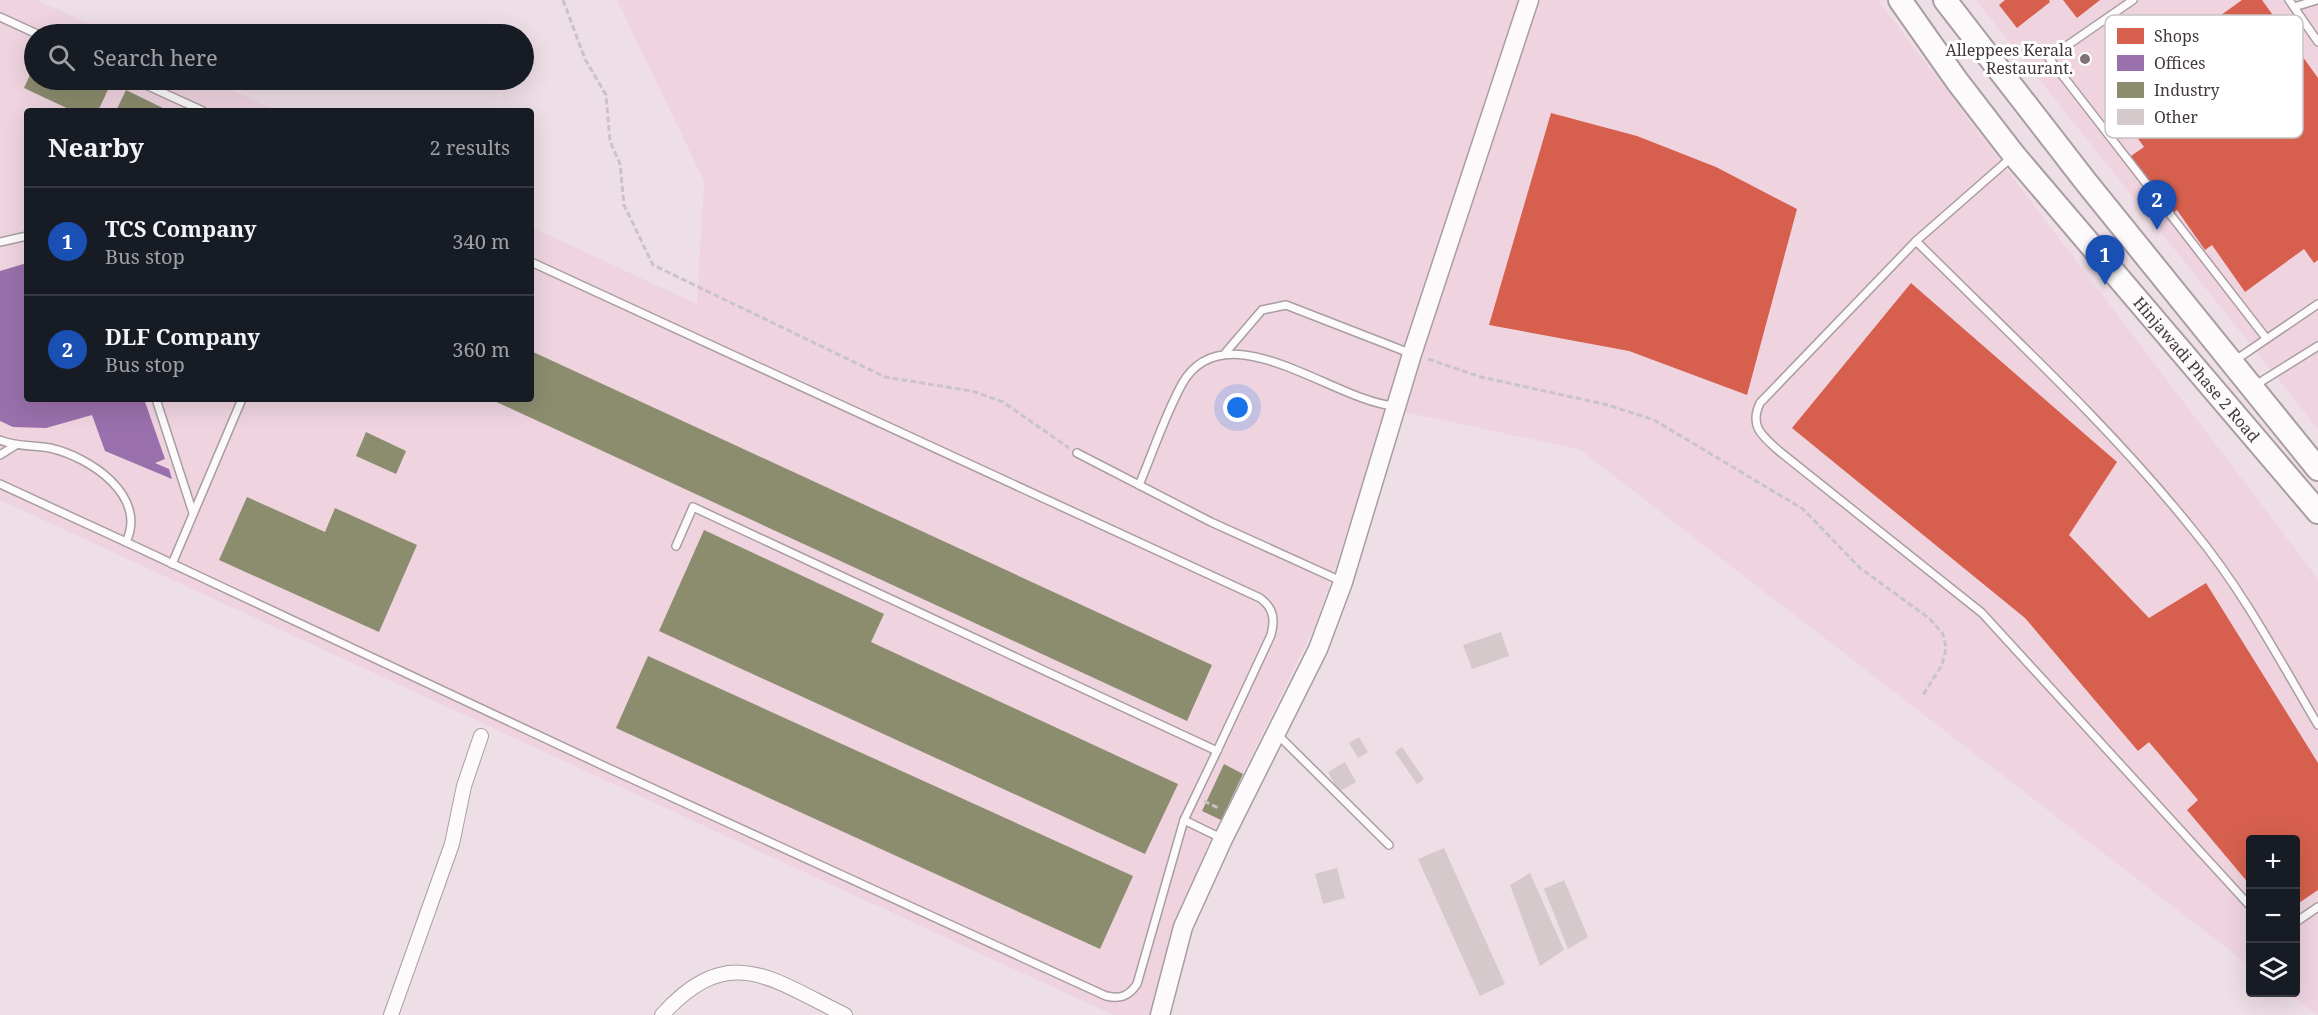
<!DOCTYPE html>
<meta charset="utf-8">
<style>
:root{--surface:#171b24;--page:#20242c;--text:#f1f3f6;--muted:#9ea1a6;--line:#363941;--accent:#b45309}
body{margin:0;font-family:"Noto Serif",serif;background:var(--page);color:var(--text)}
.controls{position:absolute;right:18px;bottom:18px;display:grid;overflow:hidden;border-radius:6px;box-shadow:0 6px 24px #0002}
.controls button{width:54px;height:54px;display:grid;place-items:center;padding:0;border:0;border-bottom:2px solid var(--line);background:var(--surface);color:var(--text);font:30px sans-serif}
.you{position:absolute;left:1238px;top:408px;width:21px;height:21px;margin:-15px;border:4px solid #fff;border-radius:50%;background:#1a73e8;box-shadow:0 0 0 9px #1a73e833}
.badge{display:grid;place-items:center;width:39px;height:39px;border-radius:50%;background:var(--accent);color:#fff;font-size:20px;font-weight:700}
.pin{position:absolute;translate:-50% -50px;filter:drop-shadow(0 2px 3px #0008)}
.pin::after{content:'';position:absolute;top:32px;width:21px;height:18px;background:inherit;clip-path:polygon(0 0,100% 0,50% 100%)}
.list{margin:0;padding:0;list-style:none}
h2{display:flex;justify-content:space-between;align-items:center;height:78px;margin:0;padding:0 24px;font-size:26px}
h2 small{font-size:20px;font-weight:400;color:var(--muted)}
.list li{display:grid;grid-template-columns:39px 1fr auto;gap:18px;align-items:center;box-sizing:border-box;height:108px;padding:0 24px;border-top:2px solid var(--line)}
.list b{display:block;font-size:22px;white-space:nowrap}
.list p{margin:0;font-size:20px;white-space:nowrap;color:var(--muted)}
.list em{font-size:20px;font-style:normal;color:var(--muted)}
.icon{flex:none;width:33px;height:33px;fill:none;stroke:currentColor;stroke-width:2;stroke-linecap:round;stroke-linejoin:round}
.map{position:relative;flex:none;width:2318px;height:1015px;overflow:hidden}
.search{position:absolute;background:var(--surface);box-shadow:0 6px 24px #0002;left:24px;top:24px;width:510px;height:66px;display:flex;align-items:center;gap:15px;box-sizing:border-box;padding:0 21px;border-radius:33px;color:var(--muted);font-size:22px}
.panel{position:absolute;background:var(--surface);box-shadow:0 6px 24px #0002;left:24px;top:108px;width:510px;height:294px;border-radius:6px}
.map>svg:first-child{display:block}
.built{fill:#efd4e0}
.shops{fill:#d6604d}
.offices{fill:#9970ab}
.industry{fill:#8c8c6e}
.building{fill:#d6c9cc}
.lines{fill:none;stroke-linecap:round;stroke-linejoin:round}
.service-casing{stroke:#a99da3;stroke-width:10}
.minor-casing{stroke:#a99da3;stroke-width:16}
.tertiary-casing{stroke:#a99da3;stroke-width:21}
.primary-casing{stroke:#a99da3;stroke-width:26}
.path{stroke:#c9c4c7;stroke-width:3;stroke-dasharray:6 3;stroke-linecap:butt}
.service{stroke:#fcfafb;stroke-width:7}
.minor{stroke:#fcfafb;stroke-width:14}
.tertiary{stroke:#fcfafb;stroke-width:18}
.primary{stroke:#fcfafb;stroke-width:22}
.poi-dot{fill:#7f7278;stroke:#fff;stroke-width:2}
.labels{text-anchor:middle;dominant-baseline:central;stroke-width:6;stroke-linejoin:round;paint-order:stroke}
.poi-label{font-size:16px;fill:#43383d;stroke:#fff;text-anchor:end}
.street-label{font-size:16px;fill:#43383d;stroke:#fff}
.key{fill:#fff;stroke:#c7c3c5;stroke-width:1.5}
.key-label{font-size:16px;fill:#43383d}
</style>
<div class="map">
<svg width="2318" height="1015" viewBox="0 0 2318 1015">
<rect width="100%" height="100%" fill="#eedee6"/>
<!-- built -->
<g class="built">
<polygon points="0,0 37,0 112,34 34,34 34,80 210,80 278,111 27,111 27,399 531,399 531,227 697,304 704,181 617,0 1878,0 2318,579 2318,1015 2286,993 2296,992 2296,840 2250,840 2250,966 1579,449 1389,409 1316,623 1204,854 1174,931 1153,1015 1113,1015 0,500"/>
<polygon points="1976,0 2318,0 2318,429"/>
</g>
<!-- shops -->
<g class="shops">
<polygon points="2005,0 2049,0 2050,2 2017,28 1999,5"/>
<polygon points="2063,0 2100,0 2077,18"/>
<polygon points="2242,0 2262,0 2318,78 2318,260 2314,263 2304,249 2245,292 2212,245 2205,250 2177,210 2172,214 2131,156 2144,147 2111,101 2167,61 2171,67 2208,40 2200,30"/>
<polygon points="1551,113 1637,136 1716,167 1797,209 1747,395 1629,351 1489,325"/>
<polygon points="1911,283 2117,462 2069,535 2149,618 2206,583 2318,763 2318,890 2296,905 2296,840 2250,840 2250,885 2187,810 2198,800 2149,742 2138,751 2025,618 1792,428"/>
</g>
<!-- offices -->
<polygon class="offices" points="27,263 27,399 144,399 165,459 155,463 169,469 172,479 105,451 92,415 46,428 13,427 0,421 0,271"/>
<!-- industry -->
<g class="industry">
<polygon points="34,66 34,80 112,81 98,111 73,111 24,88"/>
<polygon points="126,90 169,111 116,111"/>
<polygon points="531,351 1212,665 1187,721 490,399 531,399"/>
<polygon points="366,432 406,451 396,474 356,456"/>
<polygon points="247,497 325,532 335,508 417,545 379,632 219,560"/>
<polygon points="704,530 884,614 871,642 1178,784 1145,854 659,631"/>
<polygon points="648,656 1133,876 1100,949 616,728"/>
<polygon points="1224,764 1243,774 1221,820 1202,811"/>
</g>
<!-- building -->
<g class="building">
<polygon points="1501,632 1509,656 1472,669 1463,645"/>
<polygon points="1359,737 1368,752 1358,758 1349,743"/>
<polygon points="1402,747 1424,779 1417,784 1395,752"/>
<polygon points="1345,762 1356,782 1339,792 1328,772"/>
<polygon points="1444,848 1505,984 1480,996 1418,859"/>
<polygon points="1337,868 1345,898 1323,904 1315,874"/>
<polygon points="1530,873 1564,950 1540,966 1510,885"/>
<polygon points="1564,880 1588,937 1568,949 1544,889"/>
</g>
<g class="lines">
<defs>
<g id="service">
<polyline points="2133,0 2049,58 2266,338"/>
<polyline points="2289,0 2318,42"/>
<polyline points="2294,7 2317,0"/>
<polyline points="0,17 37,34"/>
<polyline points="135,80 203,111"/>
<path d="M2012 157 1916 241 1760 403C1749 426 1762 436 1779 451L1982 613 2250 906"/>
<path d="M1916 241C2010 335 2110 426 2193 530 2242 589 2279 659 2318 725"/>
<polyline points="0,242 27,236"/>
<path d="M531 262 1260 598C1274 608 1275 620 1271 635L1217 751"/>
<polyline points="1226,352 1262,310 1286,305 1412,354"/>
<polyline points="2234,361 2318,304"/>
<polyline points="2254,386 2318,346"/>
<polyline points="156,399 193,513"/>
<path d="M0 440C16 447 33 445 50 448 90 457 148 496 126 542L606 767 1106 996C1120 999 1128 997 1137 984L1184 820"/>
<polyline points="1077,453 1211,522 1341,581"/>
<polyline points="0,455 16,445"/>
<polyline points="0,484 126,542"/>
<path d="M1139 485C1153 452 1165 415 1182 384 1225 308 1334 401 1394 406"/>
<polyline points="676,546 693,507 1217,751 1184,820 1221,838"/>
<polyline points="172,564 242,399"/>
<polyline points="1277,734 1389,845"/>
<polyline points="2296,922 2318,907"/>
</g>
<g id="minor">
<polyline points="391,1015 452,844 464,786 481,736"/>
<path d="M662 1015C729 941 771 979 845 1015"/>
</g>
<polyline id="tertiary" points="1160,1015 1183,927 1223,839 1318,649 1343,582 1412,354 1529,0"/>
<g id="primary">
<path id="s1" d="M1900 0 1957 81 2014 155 2318 512"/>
<polyline points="1945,0 2086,182 2318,469"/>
</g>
</defs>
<!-- service casing -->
<use href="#service" class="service-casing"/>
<!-- minor casing -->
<use href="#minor" class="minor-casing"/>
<!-- tertiary casing -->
<use href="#tertiary" class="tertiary-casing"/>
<!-- primary casing -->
<use href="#primary" class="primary-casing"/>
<!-- path -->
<g class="path">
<polyline points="563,0 585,59 606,95 610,141 620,164 624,205 653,265 885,377 972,391 1003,402 1069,448"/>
<polyline points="1428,359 1481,377 1608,405 1654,420 1803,509 1860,568 1930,619 1943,634 1946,648 1942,665 1923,695"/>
<polyline points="1204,801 1220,809"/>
</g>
<!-- service -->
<use href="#service" class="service"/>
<!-- minor -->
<use href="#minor" class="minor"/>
<!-- tertiary -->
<use href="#tertiary" class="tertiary"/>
<!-- primary -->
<use href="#primary" class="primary"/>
</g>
<!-- markers -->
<circle class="poi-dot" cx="2085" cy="59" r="6"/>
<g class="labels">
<!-- poi labels -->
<g class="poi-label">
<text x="2073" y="50">Alleppees Kerala<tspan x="2073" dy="18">Restaurant.</tspan></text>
</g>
<!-- street labels -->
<g class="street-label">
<text stroke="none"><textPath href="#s1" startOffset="474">Hinjawadi Phase 2 Road</textPath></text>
</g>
</g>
<!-- legend -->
<rect x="2105" y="15" width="198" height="123" rx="9" class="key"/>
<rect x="2117" y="28" width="27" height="16" fill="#d6604d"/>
<rect x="2117" y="55" width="27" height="16" fill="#9970ab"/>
<rect x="2117" y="82" width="27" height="16" fill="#8c8c6e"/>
<rect x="2117" y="109" width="27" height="16" fill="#d6c9cc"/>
<g class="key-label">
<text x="2154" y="42">Shops</text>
<text x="2154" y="69">Offices</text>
<text x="2154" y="96">Industry</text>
<text x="2154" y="123">Other</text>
</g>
</svg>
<div class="controls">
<button>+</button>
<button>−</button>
<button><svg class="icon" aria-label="layers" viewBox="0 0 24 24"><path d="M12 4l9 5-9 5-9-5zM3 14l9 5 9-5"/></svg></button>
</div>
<div class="you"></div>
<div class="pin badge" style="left:2105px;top:285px;background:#1a4fb4">1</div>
<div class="pin badge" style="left:2157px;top:230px;background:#1a4fb4">2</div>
<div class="search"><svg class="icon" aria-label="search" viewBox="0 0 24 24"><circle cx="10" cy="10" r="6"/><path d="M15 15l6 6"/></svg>Search here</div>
<section class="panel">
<h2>Nearby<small>2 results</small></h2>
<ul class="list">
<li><span class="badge" style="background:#1a4fb4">1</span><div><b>TCS Company</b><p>Bus stop</p></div><em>340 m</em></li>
<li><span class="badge" style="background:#1a4fb4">2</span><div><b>DLF Company</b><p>Bus stop</p></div><em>360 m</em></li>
</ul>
</section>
</div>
